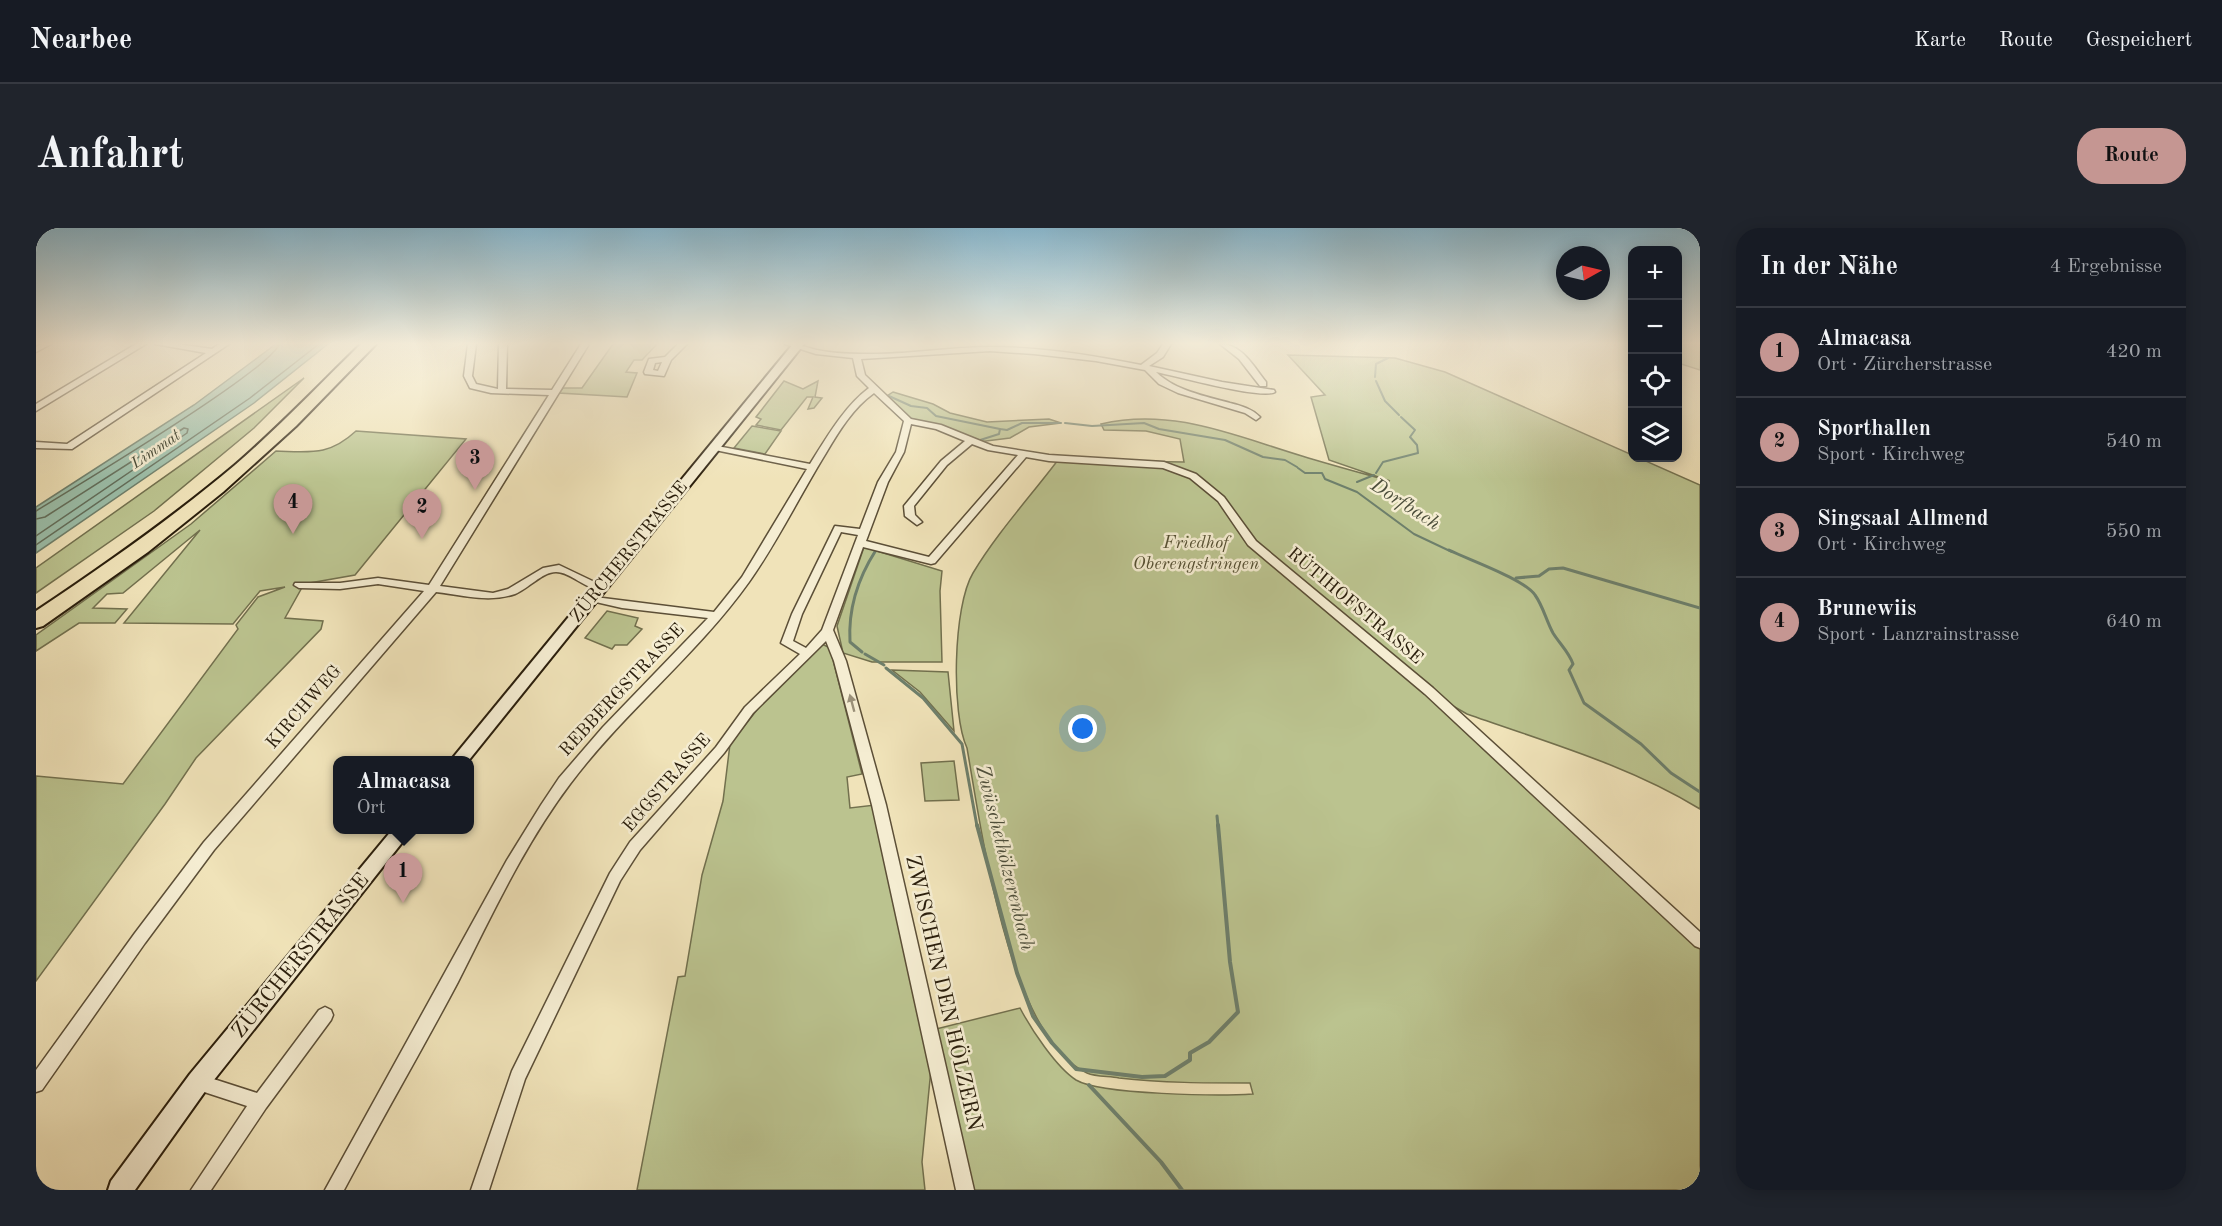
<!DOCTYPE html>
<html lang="de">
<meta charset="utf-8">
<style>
:root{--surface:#171b24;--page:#20242c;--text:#f1f3f6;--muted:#9ea1a6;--line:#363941;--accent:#c59692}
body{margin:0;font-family:"Old Standard TT",serif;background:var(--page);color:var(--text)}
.controls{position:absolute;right:18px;top:18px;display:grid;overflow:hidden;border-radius:12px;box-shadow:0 3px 15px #0003}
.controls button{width:54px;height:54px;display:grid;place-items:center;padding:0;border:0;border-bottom:2px solid var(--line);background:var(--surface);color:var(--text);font:30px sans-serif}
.compass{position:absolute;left:1520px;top:18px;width:54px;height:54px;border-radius:50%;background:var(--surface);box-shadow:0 3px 15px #0003;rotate:82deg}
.you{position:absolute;left:1047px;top:501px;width:21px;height:21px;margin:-15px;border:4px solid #fff;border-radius:50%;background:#1a73e8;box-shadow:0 0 0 9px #1a73e833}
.badge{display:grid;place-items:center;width:39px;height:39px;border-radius:50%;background:var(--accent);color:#111;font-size:20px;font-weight:700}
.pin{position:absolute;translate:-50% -50px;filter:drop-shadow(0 2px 3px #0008)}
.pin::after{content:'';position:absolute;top:32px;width:21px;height:18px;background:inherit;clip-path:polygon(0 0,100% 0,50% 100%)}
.popup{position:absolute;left:297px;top:528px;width:141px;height:78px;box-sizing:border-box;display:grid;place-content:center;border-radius:12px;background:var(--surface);filter:drop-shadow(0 2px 4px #0005);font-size:20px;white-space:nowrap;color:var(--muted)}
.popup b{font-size:22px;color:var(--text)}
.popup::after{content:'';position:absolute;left:50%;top:100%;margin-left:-12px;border:12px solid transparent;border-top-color:var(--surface)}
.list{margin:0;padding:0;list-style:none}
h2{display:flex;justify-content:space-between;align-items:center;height:78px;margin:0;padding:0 24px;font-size:26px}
h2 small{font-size:20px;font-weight:400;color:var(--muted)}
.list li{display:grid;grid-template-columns:39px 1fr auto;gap:18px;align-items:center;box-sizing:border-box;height:90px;padding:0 24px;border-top:2px solid var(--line)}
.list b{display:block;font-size:22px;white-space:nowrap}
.list p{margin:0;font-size:20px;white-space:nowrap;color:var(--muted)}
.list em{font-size:20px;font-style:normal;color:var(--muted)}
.icon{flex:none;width:33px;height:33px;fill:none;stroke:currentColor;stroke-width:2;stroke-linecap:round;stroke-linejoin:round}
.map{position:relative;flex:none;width:1664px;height:962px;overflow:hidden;border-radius:24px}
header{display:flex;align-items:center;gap:36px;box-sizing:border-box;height:84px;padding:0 30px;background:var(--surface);border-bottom:2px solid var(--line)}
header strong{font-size:28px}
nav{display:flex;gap:33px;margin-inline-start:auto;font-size:21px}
.intro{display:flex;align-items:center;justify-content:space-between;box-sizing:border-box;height:144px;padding:0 36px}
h1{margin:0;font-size:42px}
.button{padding:15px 27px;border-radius:24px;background:var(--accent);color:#111;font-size:21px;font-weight:700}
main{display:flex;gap:36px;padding:0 36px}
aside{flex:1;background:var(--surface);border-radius:24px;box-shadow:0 3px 15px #0003}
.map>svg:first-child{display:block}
.green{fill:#bbc38f;stroke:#72704e;stroke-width:1.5}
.water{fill:#9bbfaa;stroke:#6e7f6b;stroke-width:1.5}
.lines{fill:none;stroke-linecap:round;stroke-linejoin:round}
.shore{stroke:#626e5b;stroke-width:1.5}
.stream-far2{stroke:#6e7f6b;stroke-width:2}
.stream-far1{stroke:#6e7f6b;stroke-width:3}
.stream{stroke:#6e7f6b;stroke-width:4}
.minor-casing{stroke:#5c4f37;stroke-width:3}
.secondary-casing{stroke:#2a1e0c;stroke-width:4}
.motorway-casing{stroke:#2a1e0c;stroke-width:4}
.minor{fill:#f5edd2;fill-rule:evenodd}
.secondary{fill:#f5edd2;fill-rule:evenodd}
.motorway{fill:#f0e3b9;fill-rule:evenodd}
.oneway{fill:#9a9079}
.labels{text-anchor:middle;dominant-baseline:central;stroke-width:5;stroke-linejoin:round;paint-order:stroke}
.far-water-label{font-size:16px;font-style:italic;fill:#4c4e3b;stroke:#f5edd2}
.park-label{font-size:18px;font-style:italic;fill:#565033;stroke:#f5edd2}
.street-label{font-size:18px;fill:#2a1e0c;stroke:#f5edd2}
.water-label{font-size:20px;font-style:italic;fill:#4c4e3b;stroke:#f5edd2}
.near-street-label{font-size:21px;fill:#2a1e0c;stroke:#f5edd2}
</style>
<header>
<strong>Nearbee</strong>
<nav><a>Karte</a><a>Route</a><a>Gespeichert</a></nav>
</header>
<div class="intro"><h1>Anfahrt</h1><a class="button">Route</a></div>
<main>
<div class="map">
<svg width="1664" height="962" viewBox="0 0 1664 962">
<rect width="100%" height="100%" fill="#f0e3b9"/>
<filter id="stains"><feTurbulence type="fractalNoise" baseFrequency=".00333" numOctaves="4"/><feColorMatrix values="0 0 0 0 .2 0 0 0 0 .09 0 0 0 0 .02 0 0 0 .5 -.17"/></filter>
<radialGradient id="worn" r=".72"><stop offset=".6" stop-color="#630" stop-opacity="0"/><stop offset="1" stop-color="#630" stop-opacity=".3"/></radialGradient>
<!-- green -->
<g class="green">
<polygon points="577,116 621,116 606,132 598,132 590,144 601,145 591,169 523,165 527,160 546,160"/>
<polygon points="1642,116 1664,116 1664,142 1642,135"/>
<path d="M1252 127 1359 130 1409 144 1664 257V581C1592 537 1510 514 1431 486L1410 474 1664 716V962H937L900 801 984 780C995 801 1020 839 1040 852 1065 867 1185 868 1217 866L1214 855C1170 855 1127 855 1083 850 1073 848 1060 849 1051 845 972 809 945 599 931 520 915 486 917 378 937 345 961 305 994 269 1022 232L1148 234 1144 211 1110 203 1068 202 1065 196C1136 179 1199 208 1266 228 1295 237 1325 245 1354 253L1293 232 1275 169 1289 167Z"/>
<polygon points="268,150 218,200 118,283 0,365 0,340"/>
<polygon points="748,153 767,161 782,153 779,169 786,170 778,180 772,181 777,169 771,169 745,202 720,197 725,191 720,189"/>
<polygon points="857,164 897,176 914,185 951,194 1013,191 1025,195 993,199 974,210 942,214 871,189 851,168"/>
<polygon points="716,198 745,203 729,226 698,220"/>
<path d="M320 203 430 211 319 347 268 356 249 390 287 393 285 401 160 530 129 576 0 753V548L87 556 202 401 200 397 222 369 249 359 224 363 197 396 88 395 164 302 87 365 71 366 57 380 91 381 79 395H43L0 423V407L155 296 240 223C275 224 293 228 320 203Z"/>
<polygon points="828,319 906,343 904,363 906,434 836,434 807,425 801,398"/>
<polygon points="571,383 602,390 599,398 606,401 591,417 579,417 576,421 549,410"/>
<polygon points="786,416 794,420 826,546 811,549 814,580 839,577 895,841 886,934 889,962 601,962 642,749 649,748 666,647 687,573 694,516 728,473"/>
<polygon points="856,442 912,444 918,503 884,464"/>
<polygon points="918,533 923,572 889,573 885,535"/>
</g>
<!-- water -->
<polygon class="water" points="240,116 292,116 218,175 0,325 0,279 158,177"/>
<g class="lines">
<!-- shore -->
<g class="shore">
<path d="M0 283C36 261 235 142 243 116"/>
<polyline points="0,291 9,289 148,200 152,201 151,205 0,308"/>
<polyline points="0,317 214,170 283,116"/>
</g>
<!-- stream-far2 -->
<g class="stream-far2">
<polyline points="1339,149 1340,136 1352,130"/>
<polyline points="1340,153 1349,173 1363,187"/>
<polyline points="853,168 875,178 891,180 900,188 964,201 971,202 986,195 1025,195"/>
<polyline points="1029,195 1056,198 1108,195 1123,201 1189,212 1227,229 1249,232 1261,239"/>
<polyline points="941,213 963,206 964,201"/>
<polyline points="1262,240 1269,245 1286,245 1289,251 1321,264 1378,306 1416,324"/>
<polyline points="1340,245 1347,234 1382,225 1381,217 1374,209 1379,202 1365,189"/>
<polyline points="1321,254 1338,247"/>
<polyline points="839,324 841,321"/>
</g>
<!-- stream-far1 -->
<g class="stream-far1">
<path d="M1413 322C1433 332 1488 351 1499 367 1507 378 1510 392 1517 405 1523 415 1533 424 1537 436L1533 442 1548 475 1605 516 1635 545 1664 564"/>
<polyline points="1480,350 1503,348 1513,341 1527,340 1664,380"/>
<path d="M826 424 814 414C812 380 822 350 840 322"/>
<polyline points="829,426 848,437"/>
<polyline points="850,440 887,470 926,516 941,598"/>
<polyline points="1181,588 1182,598"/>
</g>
<!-- stream -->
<g class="stream">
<polyline points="941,597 981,745 997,788 1016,815 1040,841 1106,849 1129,848 1154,832 1154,825 1173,814 1202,784 1194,734 1182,597"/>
<polyline points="1053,857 1125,934 1146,962"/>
</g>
<defs>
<g id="minor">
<polygon points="5,116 15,116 0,124 0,119"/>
<polygon points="100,116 110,116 0,183 0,176"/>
<polygon points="119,116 141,116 176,121 183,116 193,116 36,221 0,220 0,214 31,216 170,125"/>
<path d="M432 116H440L436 148 440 156 462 161 463 116H471L470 161 516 162 545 116H553L404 358 457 365 472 361 507 340 523 337 569 359 568 361C551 364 536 344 520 344 506 344 492 361 479 366 453 375 426 367 400 364L178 622 109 715 6 862 0 864V842L99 705 168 614 388 363 342 356 304 361 263 360 258 357 259 355H304L342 350 393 357 513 167 455 165 434 160 428 148Z"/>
<path d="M642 116H651L635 132 628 148 609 146 608 144 613 131 629 129ZM626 134 622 143 617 142 619 135Z"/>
<path d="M749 116C761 116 770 119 781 122 799 126 818 126 836 126 876 126 915 119 955 119 1005 119 1056 127 1105 137L1121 125 1127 116H1135L1127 129 1113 138 1186 154 1238 162 1239 164C1227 172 1140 148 1120 144 1140 163 1169 168 1194 175 1206 178 1216 181 1224 189L1220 192 1209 185 1142 165 1123 156 1109 142 1060 133 998 126 954 123 825 131 829 147 875 191 905 197 957 218 1013 227 1128 234 1160 246 1188 269 1220 313 1397 460 1664 704V720L1659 718 1389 466 1212 317 1182 273 1154 250 1127 240 1013 233 990 229 899 335 895 336 827 319 797 402 810 433 850 577 938 962H920L836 577 798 433 790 413 717 485 688 525 604 622 584 653 489 851 453 962H435L476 843 574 645 594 614 680 519 709 479 764 426 745 415 756 386 799 298 824 301 842 254 860 224 868 193 838 165C817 180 803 203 790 225 764 267 742 313 713 354 661 427 588 484 534 556 488 617 456 687 422 754 385 824 345 892 308 962H289L471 632 505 577 523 550 567 499 672 390 586 380 551 372 550 370 551 368 678 384 706 349 771 241 679 222 675 219 676 217 774 236C791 209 808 179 833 160L821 148 817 130 780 126ZM875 196 900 201 929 213 905 233 868 278 869 288 881 297 886 294 879 287 878 278 911 237 936 216 952 222 982 227 893 329 830 313 852 254 868 224ZM805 304 822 307 786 402 770 420 757 413 766 386Z"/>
<path d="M1184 116C1206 116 1218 139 1230 154V158H1224L1203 131Z"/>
<polygon points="289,779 295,782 297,787 295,792 230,880 175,962 155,962 211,878 156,860 154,854 156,848 162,846 221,865 283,782"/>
</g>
<g id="secondary">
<polygon points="757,116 768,116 433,532 415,532"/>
<polygon points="356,602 376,602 170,862 99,962 72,962 75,953 154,846"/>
</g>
<path id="motorway" d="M325 116H340L260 198 187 264 112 324 7 398 0 400V383C69 337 136 290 199 237 243 199 283 157 325 116Z"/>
</defs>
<!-- minor casing -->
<use href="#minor" class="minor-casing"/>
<!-- secondary casing -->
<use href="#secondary" class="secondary-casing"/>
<!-- motorway casing -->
<use href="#motorway" class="motorway-casing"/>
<!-- minor -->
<use href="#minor" class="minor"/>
<!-- secondary -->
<use href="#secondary" class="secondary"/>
<!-- motorway -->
<use href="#motorway" class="motorway"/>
</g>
<!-- one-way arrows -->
<defs><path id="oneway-solid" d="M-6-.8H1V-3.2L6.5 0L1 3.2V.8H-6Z" transform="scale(1.5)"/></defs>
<use class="oneway" href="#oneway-solid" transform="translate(816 475) rotate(-105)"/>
<!-- sky -->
<linearGradient id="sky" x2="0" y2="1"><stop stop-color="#89b8cf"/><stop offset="0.46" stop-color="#f8f2e0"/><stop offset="1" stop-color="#f8f2e0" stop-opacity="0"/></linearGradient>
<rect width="1664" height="251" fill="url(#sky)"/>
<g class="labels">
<!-- far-water labels -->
<g class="far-water-label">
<text transform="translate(120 222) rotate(-34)">Limmat</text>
</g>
<!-- park labels -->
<g class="park-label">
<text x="1160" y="315">Friedhof<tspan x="1160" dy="21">Oberengstringen</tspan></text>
</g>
<!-- street labels -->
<g class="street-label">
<text transform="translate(593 324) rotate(-51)">ZÜRCHERSTRASSE</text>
<text transform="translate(1319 378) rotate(40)">RÜTIHOFSTRASSE</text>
<text transform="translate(586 462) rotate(-47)">REBBERGSTRASSE</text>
<text transform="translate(268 479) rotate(-49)">KIRCHWEG</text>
<text transform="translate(631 555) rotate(-49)">EGGSTRASSE</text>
</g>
<!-- water labels -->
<g class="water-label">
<text transform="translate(1369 277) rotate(33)">Dorfbach</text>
<text transform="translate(968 630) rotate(76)">Zwüschethölzerenbach</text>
</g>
<!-- near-street labels -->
<g class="near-street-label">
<text transform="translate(265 728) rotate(-51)">ZÜRCHERSTRASSE</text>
<text transform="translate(907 765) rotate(77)">ZWISCHEN DEN HÖLZERN</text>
</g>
</g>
<rect width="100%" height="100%" filter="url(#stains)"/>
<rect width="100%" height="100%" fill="url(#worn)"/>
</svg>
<div class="controls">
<button>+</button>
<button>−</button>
<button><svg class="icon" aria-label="locate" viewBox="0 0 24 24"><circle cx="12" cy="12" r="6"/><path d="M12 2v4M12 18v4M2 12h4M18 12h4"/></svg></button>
<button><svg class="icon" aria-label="layers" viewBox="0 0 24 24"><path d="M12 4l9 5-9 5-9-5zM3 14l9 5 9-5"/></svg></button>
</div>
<svg class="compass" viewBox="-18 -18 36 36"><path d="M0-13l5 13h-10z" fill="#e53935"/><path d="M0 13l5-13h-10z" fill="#9ea1a6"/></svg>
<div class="you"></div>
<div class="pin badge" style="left:367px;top:675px">1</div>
<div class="popup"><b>Almacasa</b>Ort</div>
<div class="pin badge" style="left:386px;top:311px">2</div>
<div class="pin badge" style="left:439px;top:262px">3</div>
<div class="pin badge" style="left:257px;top:306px">4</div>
</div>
<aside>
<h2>In der Nähe<small>4 Ergebnisse</small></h2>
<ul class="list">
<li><span class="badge">1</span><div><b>Almacasa</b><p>Ort · Zürcherstrasse</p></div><em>420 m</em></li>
<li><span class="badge">2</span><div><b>Sporthallen</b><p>Sport · Kirchweg</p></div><em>540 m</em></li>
<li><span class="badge">3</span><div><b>Singsaal Allmend</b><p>Ort · Kirchweg</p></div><em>550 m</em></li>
<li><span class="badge">4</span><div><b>Brunewiis</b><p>Sport · Lanzrainstrasse</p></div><em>640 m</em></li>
</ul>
</aside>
</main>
